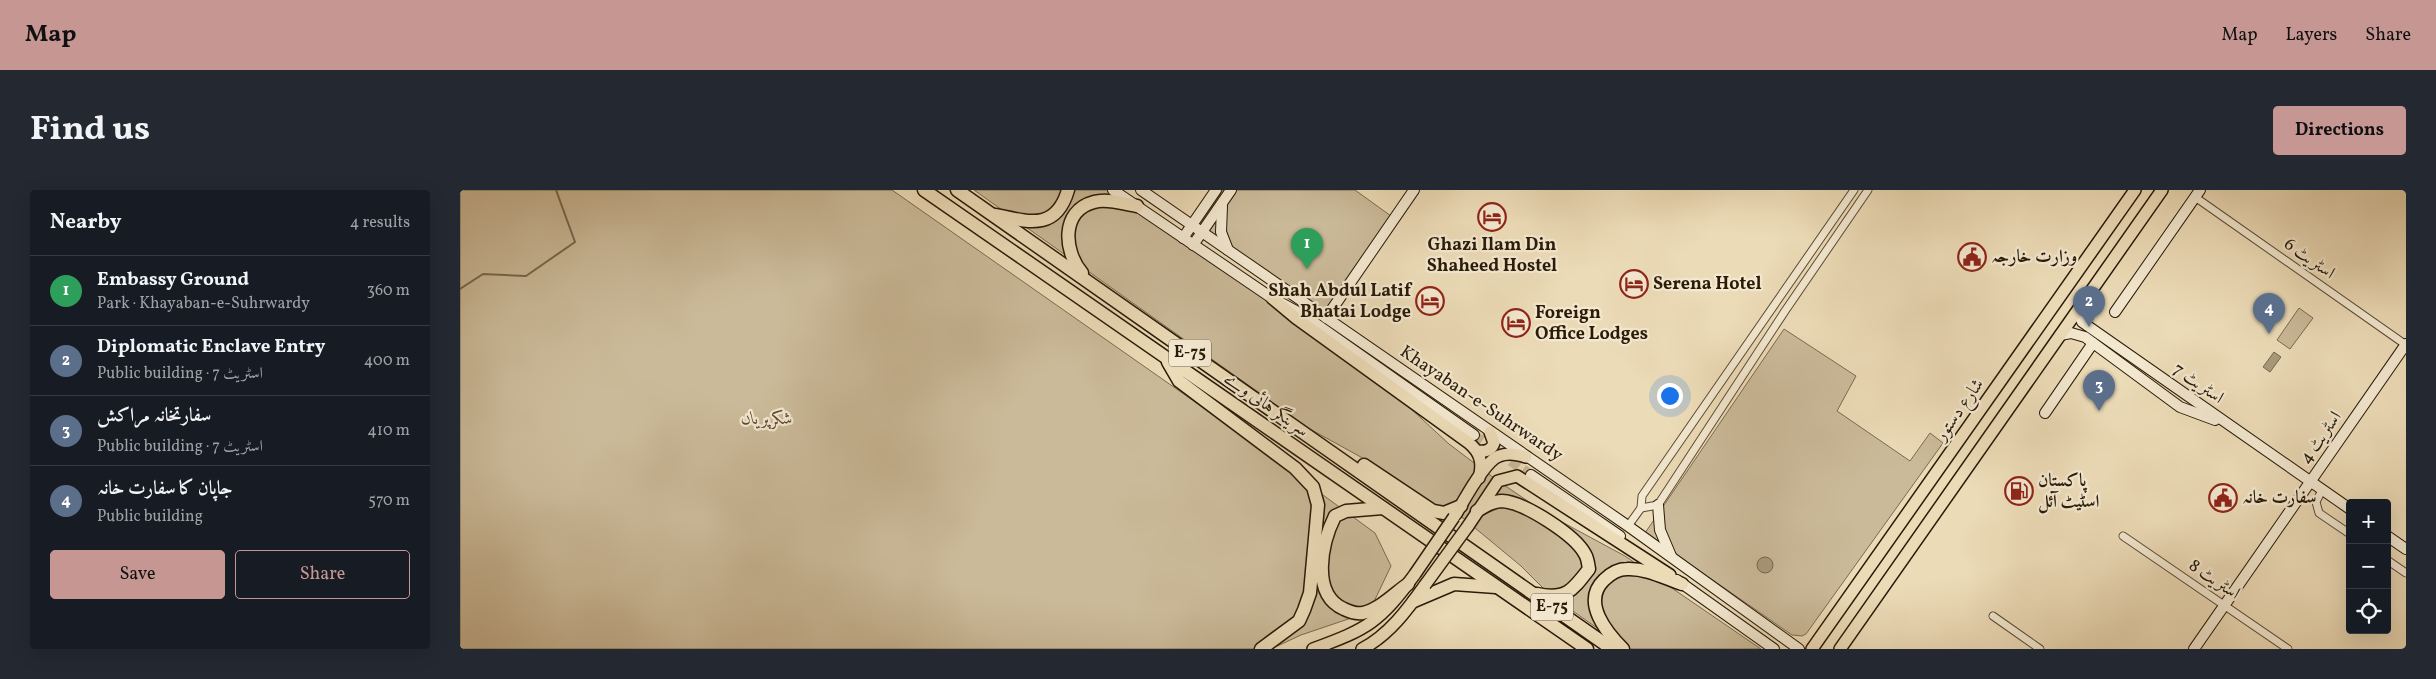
<!DOCTYPE html>
<meta charset="utf-8">
<style>
:root{--surface:#171b24;--page:#242831;--text:#f1f3f6;--muted:#9ea1a6;--line:#363941;--accent:#c59692}
body{margin:0;font-family:Vollkorn,Amiri,serif;background:var(--page);color:var(--text)}
.controls{position:absolute;right:15px;bottom:15px;display:grid;overflow:hidden;border-radius:5px;box-shadow:0 5px 20px #0002}
.controls button{width:45px;height:45px;display:grid;place-items:center;padding:0;border:0;border-bottom:1px solid var(--line);background:var(--surface);color:var(--text);font:25px sans-serif}
.you{position:absolute;left:1209px;top:205px;width:18px;height:18px;margin:-12px;border:4px solid #fff;border-radius:50%;background:#1a73e8;box-shadow:0 0 0 8px #1a73e833}
.badge{display:grid;place-items:center;width:32px;height:32px;border-radius:50%;background:var(--accent);color:#fff;font-size:16px;font-weight:700}
.pin{position:absolute;translate:-50% -41px;filter:drop-shadow(0 1px 2px #0008)}
.pin::after{content:'';position:absolute;top:26px;width:18px;height:15px;background:inherit;clip-path:polygon(0 0,100% 0,50% 100%)}
.list{margin:0;padding:0;list-style:none}
h2{display:flex;justify-content:space-between;align-items:center;height:65px;margin:0;padding:0 20px;font-size:21px}
h2 small{font-size:16px;font-weight:400;color:var(--muted)}
.list li{display:grid;grid-template-columns:32px 1fr auto;gap:15px;align-items:center;box-sizing:border-box;height:70px;padding:0 20px;border-top:1px solid var(--line)}
.list b{display:block;font-size:19px;white-space:nowrap}
.list p{margin:0;font-size:16px;white-space:nowrap;color:var(--muted)}
.list em{font-size:16px;font-style:normal;color:var(--muted)}
.actions{display:flex;gap:10px;padding:15px 20px}
.actions a{flex:1;padding:11px 0;border:1px solid var(--accent);border-radius:5px;text-align:center;font-size:18px;color:var(--accent)}
.actions .main{background:var(--accent);color:#111}
.icon{flex:none;width:28px;height:28px;fill:none;stroke:currentColor;stroke-width:2;stroke-linecap:round;stroke-linejoin:round}
.map{position:relative;flex:none;width:1946px;height:459px;overflow:hidden;border-radius:5px}
header{display:flex;align-items:center;gap:30px;box-sizing:border-box;height:70px;padding:0 25px;background:var(--accent);color:#111}
header strong{font-size:24px}
nav{display:flex;gap:28px;margin-inline-start:auto;font-size:18px}
.intro{display:flex;align-items:center;justify-content:space-between;box-sizing:border-box;height:120px;padding:0 30px}
h1{margin:0;font-size:35px}
.button{padding:12px 22px;border-radius:5px;background:var(--accent);color:#111;font-size:18px;font-weight:700}
main{display:flex;gap:30px;padding:0 30px}
aside{flex:1;background:var(--surface);border-radius:5px;box-shadow:0 5px 20px #0002}
.map>svg:first-child{display:block}
.green{fill:#cbba99;stroke:#7a6a50}
.water{fill:#aa9a7c;stroke:#76674e}
.lines{fill:none;stroke-linecap:round;stroke-linejoin:round}
.stream{stroke:#76674e;stroke-width:2}
.secondary-tunnel{stroke:#c5b594;stroke-width:10;stroke-dasharray:10 5;stroke-linecap:butt}
.street-casing{stroke:#5a4b34;stroke-width:9}
.secondary-casing{stroke:#291b08;stroke-width:12}
.primary-casing{stroke:#291b08;stroke-width:14}
.highway-casing{stroke:#291b08;stroke-width:15}
.street{stroke:#f3e8d0;stroke-width:7}
.secondary{stroke:#f3e8d0;stroke-width:10}
.primary{stroke:#ecdbb7;stroke-width:11}
.highway{stroke:#ecdbb7;stroke-width:12}
.primary-bridge-casing{stroke:#291b08;stroke-width:14;stroke-linecap:butt}
.primary-bridge{stroke:#ecdbb7;stroke-width:11}
.labels{text-anchor:middle;dominant-baseline:central;stroke-width:4.5;stroke-linejoin:round;paint-order:stroke}
.shield{fill:#f3e8d0;stroke:#665844;stroke-width:1}
.shield-label{font-size:16px;font-weight:bold;fill:#291b08}
.poi-label{font-size:18px;font-weight:bold;fill:#291b08;stroke:#f3e8d0;text-anchor:start}
.street-label{font-size:18px;fill:#291b08;stroke:#f3e8d0}
.park-label{font-size:18px;font-style:italic;fill:#5a4b34;stroke:#f3e8d0}
</style>
<header>
<strong>Map</strong>
<nav><a>Map</a><a>Layers</a><a>Share</a></nav>
</header>
<div class="intro"><h1>Find us</h1><a class="button">Directions</a></div>
<main>
<aside>
<h2>Nearby<small>4 results</small></h2>
<ul class="list">
<li><span class="badge" style="background:#2e9e5b">1</span><div><b>Embassy Ground</b><p>Park · Khayaban-e-Suhrwardy</p></div><em>360 m</em></li>
<li><span class="badge" style="background:#5c6f8a">2</span><div><b>Diplomatic Enclave Entry</b><p>Public building · اسٹریٹ 7</p></div><em>400 m</em></li>
<li><span class="badge" style="background:#5c6f8a">3</span><div><b>سفارتخانہ مراکش</b><p>Public building · اسٹریٹ 7</p></div><em>410 m</em></li>
<li><span class="badge" style="background:#5c6f8a">4</span><div><b>جاپان کا سفارت خانہ</b><p>Public building</p></div><em>570 m</em></li>
</ul>
<div class="actions"><a class="main">Save</a><a>Share</a></div>
</aside>
<div class="map">
<svg width="1946" height="459" viewBox="0 0 1946 459">
<rect width="100%" height="100%" fill="#ecdbb7"/>
<filter id="stains"><feTurbulence type="fractalNoise" baseFrequency=".004" numOctaves="4"/><feColorMatrix values="0 0 0 0 .2 0 0 0 0 .09 0 0 0 0 .02 0 0 0 .5 -.17"/></filter>
<radialGradient id="worn" r=".72"><stop offset=".6" stop-color="#630" stop-opacity="0"/><stop offset="1" stop-color="#630" stop-opacity=".3"/></radialGradient>
<!-- green -->
<g class="green">
<polygon points="0,0 432,0 748,221 915,343 931,376 909,422 841,445 811,459 0,459"/>
<polygon points="514,0 648,0 791,99 949,217 989,254 1038,291 1087,324 1165,366 1301,459 1167,459 1090,405 1061,376 1003,328 971,315 917,276 850,239"/>
<polygon points="763,0 895,0 931,26 863,123 740,35"/>
<polygon points="1839,118 1853,128 1830,159 1817,150"/>
<polygon points="1324,139 1396,186 1377,221 1450,271 1470,243 1483,253 1346,444 1342,446 1332,445 1185,343"/>
</g>
<!-- water -->
<g class="water">
<polygon points="1814,162 1821,167 1810,182 1803,177"/>
<circle cx="1305" cy="375" r="8"/>
</g>
<g class="lines">
<!-- stream -->
<polyline class="stream" points="0,99 23,84 66,86 115,52 96,0"/>
<!-- secondary-tunnel -->
<polyline class="secondary-tunnel" points="1014,245 1071,285"/>
<defs>
<g id="street">
<polyline points="1735,7 1946,155"/>
<polyline points="1862,300 1856,312 1859,323 1890,344"/>
<polyline points="1181,318 1198,315 1325,121 1408,0"/>
<polyline points="1168,336 1181,318 1182,306 1394,0"/>
<polyline points="1663,346 1828,459"/>
<polyline points="1927,370 1946,383"/>
<polyline points="1533,426 1580,459"/>
</g>
<g id="secondary">
<polyline points="653,0 812,108 845,126 1014,245"/>
<polyline points="681,0 1168,336 1339,459"/>
<polyline points="762,16 761,42 768,60"/>
<polyline points="723,48 756,0"/>
<polyline points="733,55 771,0"/>
<polyline points="1621,115 1620,127 1622,132 1890,319"/>
<polyline points="1655,122 1740,0"/>
<polyline points="866,128 954,0"/>
<polyline points="1600,145 1611,143 1625,147 1720,217 1755,230"/>
<polyline points="1585,223 1633,153"/>
<polyline points="1071,285 1160,346"/>
<polyline points="1198,315 1200,340 1211,366"/>
<polyline points="1927,346 1946,359"/>
<polyline points="1217,390 1314,459"/>
<polyline points="1734,459 1946,154"/>
</g>
<g id="primary">
<path d="M812 108 836 128 1009 253C1021 263 1023 274 1019 288"/>
<path d="M1017 261C1025 262 1031 261 1034 253L1030 242"/>
<path d="M996 324C1004 310 1025 271 1039 266 1048 262 1057 264 1066 267"/>
<polyline points="1008,336 1038,291 1057,286 1210,385"/>
<path d="M853 459C908 439 920 432 955 384"/>
<path d="M902 459C929 445 948 419 965 395"/>
<polyline points="1352,459 1675,0"/>
<polyline points="1380,459 1702,0"/>
</g>
<g id="highway">
<polyline points="464,0 1127,459"/>
<polyline points="497,0 1152,459"/>
<path d="M536 25C569 32 596 41 608 0"/>
<path d="M622 83C604 62 600 21 634 12 647 8 664 14 677 16"/>
<polyline points="708,172 719,191 835,278 853,297 858,315 850,403 844,420 839,431 801,459"/>
<polyline points="904,275 973,321 984,323 1001,316"/>
<path d="M923 318 886 321 875 326C862 352 850 404 884 419 890 422 897 424 903 423 920 419 934 404 948 394"/>
<path d="M1017 321C1025 316 1033 311 1042 311 1064 312 1115 345 1125 364 1128 369 1128 374 1129 379 1112 401 1106 410 1077 404"/>
<polyline points="954,411 994,394 1036,397"/>
<path d="M1163 459C1147 443 1121 412 1144 390 1150 384 1158 379 1167 379 1186 378 1204 388 1222 394"/>
</g>
</defs>
<!-- street casing -->
<use href="#street" class="street-casing"/>
<!-- secondary casing -->
<use href="#secondary" class="secondary-casing"/>
<!-- primary casing -->
<use href="#primary" class="primary-casing"/>
<!-- highway casing -->
<use href="#highway" class="highway-casing"/>
<!-- street -->
<use href="#street" class="street"/>
<!-- secondary -->
<use href="#secondary" class="secondary"/>
<!-- primary -->
<use href="#primary" class="primary"/>
<!-- highway -->
<use href="#highway" class="highway"/>
<defs>
<g id="primary-bridge">
<polyline points="955,384 994,327"/>
<polyline points="965,395 1008,336"/>
</g>
</defs>
<!-- primary-bridge casing -->
<use href="#primary-bridge" class="primary-bridge-casing"/>
<!-- primary-bridge -->
<use href="#primary-bridge" class="primary-bridge"/>
</g>
<!-- icons -->
<defs>
<symbol id="hotel-ring" viewBox="-11 -11 22 22"><circle r="9.5" fill="#f3e8d0" stroke="#8f2418" stroke-width="1.5"/><path d="M-6-4.5h1.5V1H6V5H4.5V3h-9V5H-6ZM-4 0a1.8 1.8 0 1 1 3.6 0ZM.5 0V-2.5h3Q6-2.5 6 0Z" fill="#8f2418"/></symbol>
<symbol id="civic-ring" viewBox="-11 -11 22 22"><circle r="9.5" fill="#f3e8d0" stroke="#8f2418" stroke-width="1.5"/><path d="M-.6-6.5H3V-4.5H.6V-3L4-1V1h2V6H-6V1h2V-1L-.6-3ZM-1.2 2.5V6h2.4V2.5Z" fill="#8f2418"/></symbol>
<symbol id="fuel-ring" viewBox="-11 -11 22 22"><circle r="9.5" fill="#f3e8d0" stroke="#8f2418" stroke-width="1.5"/><path d="M-5.5-6h7V0h2V4h1.3V-2.5L3-4.5l.8-.8L6-3V5H2.5V1h-1V6h-7ZM-4.2-4.7v3.2H.2V-4.7Z" fill="#8f2418"/></symbol>
</defs>
<g fill-rule="evenodd">
<use href="#hotel-ring" x="1016" y="11" width="32" height="32"/>
<use href="#civic-ring" x="1496" y="51" width="32" height="32"/>
<use href="#hotel-ring" x="1158" y="78" width="32" height="32"/>
<use href="#hotel-ring" x="954" y="95" width="32" height="32"/>
<use href="#hotel-ring" x="1040" y="117" width="32" height="32"/>
<use href="#fuel-ring" x="1543" y="285" width="32" height="32"/>
<use href="#civic-ring" x="1747" y="292" width="32" height="32"/>
</g>
<g class="labels">
<!-- shield labels -->
<g class="shield">
<rect x="709" y="149.5" width="42" height="27" rx="4"/>
<rect x="1071" y="403.5" width="42" height="27" rx="4"/>
</g>
<g class="shield-label">
<text x="730" y="163">E-75</text>
<text x="1092" y="417">E-75</text>
</g>
<!-- poi labels -->
<g class="poi-label">
<text x="1032" y="55" text-anchor="middle">Ghazi Ilam Din<tspan x="1032" dy="21">Shaheed Hostel</tspan></text>
<text x="1531" y="67">وزارت خارجہ</text>
<text x="1193" y="94">Serena Hotel</text>
<text x="951" y="101" text-anchor="end">Shah Abdul Latif<tspan x="951" dy="21">Bhatai Lodge</tspan></text>
<text x="1075" y="123">Foreign<tspan x="1075" dy="21">Office Lodges</tspan></text>
<text x="1578" y="291">پاکستان<tspan x="1578" dy="21">اسٹیٹ آئل</tspan></text>
<text x="1782" y="308">سفارت خانہ</text>
</g>
<!-- street labels -->
<g class="street-label">
<text transform="translate(1849 69) rotate(35)">اسٹریٹ 6</text>
<text transform="translate(1738 194) rotate(35)">اسٹریٹ 7</text>
<text transform="translate(1021 214) rotate(34)">Khayaban-e-Suhrwardy</text>
<text transform="translate(806 215) rotate(35)">سرینگر ہائی وے</text>
<text transform="translate(1500 220) rotate(-55)">شارع دستور</text>
<text transform="translate(1861 248) rotate(-55)">اسٹریٹ 4</text>
<text transform="translate(1754 390) rotate(34)">اسٹریٹ 8</text>
</g>
<!-- park labels -->
<g class="park-label">
<text x="307" y="229">شکرپریاں</text>
</g>
</g>
<rect width="100%" height="100%" filter="url(#stains)"/>
<rect width="100%" height="100%" fill="url(#worn)"/>
</svg>
<div class="controls">
<button>+</button>
<button>−</button>
<button><svg class="icon" aria-label="locate" viewBox="0 0 24 24"><circle cx="12" cy="12" r="6"/><path d="M12 2v4M12 18v4M2 12h4M18 12h4"/></svg></button>
</div>
<div class="you"></div>
<div class="pin badge" style="left:847px;top:79px;background:#2e9e5b">1</div>
<div class="pin badge" style="left:1629px;top:137px;background:#5c6f8a">2</div>
<div class="pin badge" style="left:1639px;top:221px;background:#5c6f8a">3</div>
<div class="pin badge" style="left:1809px;top:144px;background:#5c6f8a">4</div>
</div>
</main>
